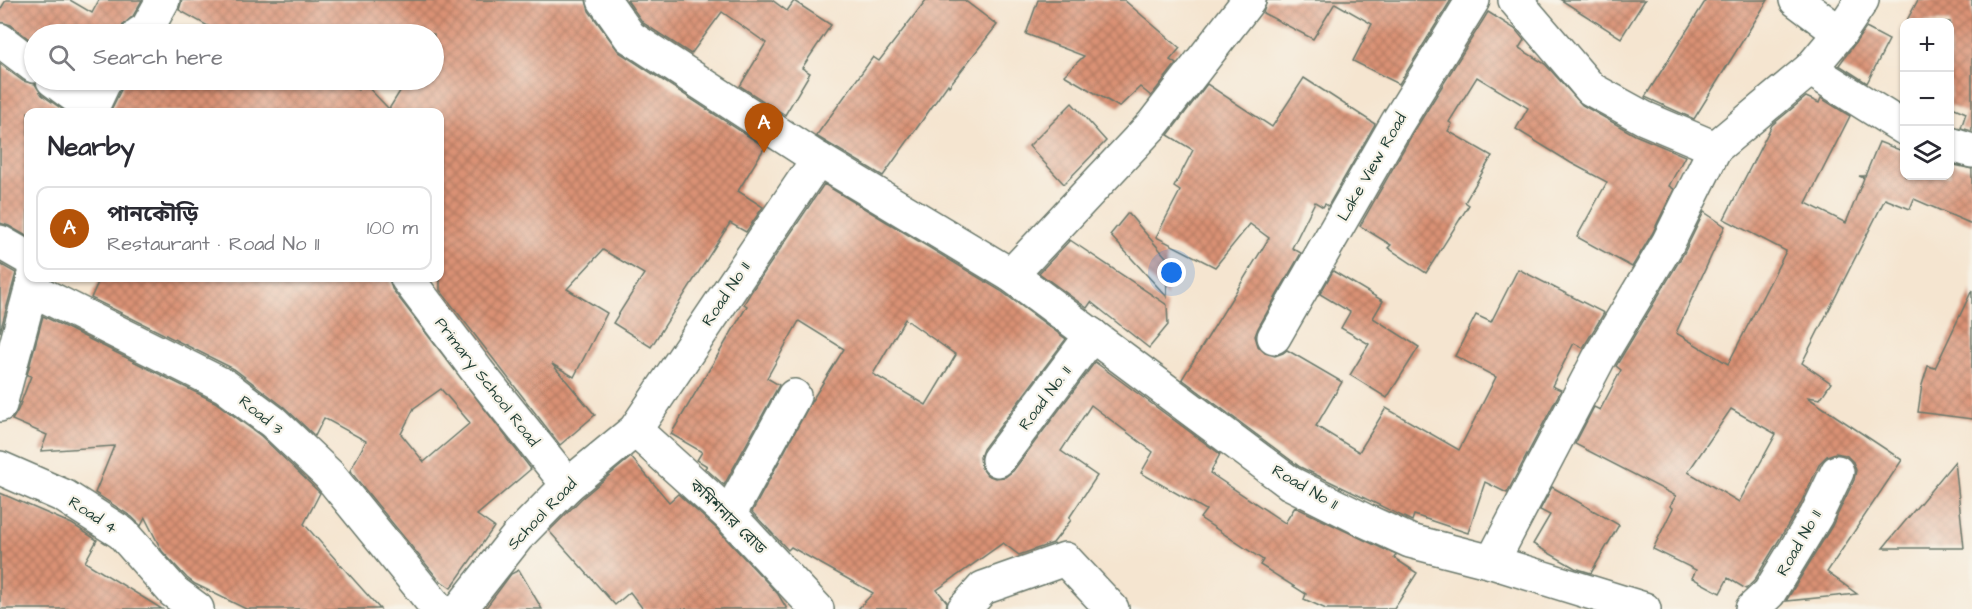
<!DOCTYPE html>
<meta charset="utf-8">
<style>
:root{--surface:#fff;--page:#f2f2f3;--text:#2b2b33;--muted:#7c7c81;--line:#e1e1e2;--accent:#b45309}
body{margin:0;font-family:"Architects Daughter","Noto Sans Bengali",sans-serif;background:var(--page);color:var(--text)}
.controls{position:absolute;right:18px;top:18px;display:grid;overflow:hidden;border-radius:12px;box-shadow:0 2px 4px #0004}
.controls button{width:54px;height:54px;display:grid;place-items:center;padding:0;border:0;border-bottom:2px solid var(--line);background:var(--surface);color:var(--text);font:30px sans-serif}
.you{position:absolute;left:1172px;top:273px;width:21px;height:21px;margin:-15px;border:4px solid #fff;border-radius:50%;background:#1a73e8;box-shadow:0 0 0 9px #1a73e833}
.badge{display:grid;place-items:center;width:39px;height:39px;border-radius:50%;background:var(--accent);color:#fff;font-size:20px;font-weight:700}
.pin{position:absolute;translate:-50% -50px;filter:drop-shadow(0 2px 3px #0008)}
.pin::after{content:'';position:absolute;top:32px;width:21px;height:18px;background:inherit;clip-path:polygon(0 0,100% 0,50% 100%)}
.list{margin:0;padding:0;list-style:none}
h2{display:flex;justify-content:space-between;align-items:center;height:78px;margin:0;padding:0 24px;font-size:26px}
h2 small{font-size:20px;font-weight:400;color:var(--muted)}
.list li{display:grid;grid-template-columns:39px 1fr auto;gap:18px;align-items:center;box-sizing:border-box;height:84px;margin:0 12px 12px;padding:0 12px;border:2px solid var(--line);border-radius:12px}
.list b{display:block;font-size:22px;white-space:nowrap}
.list p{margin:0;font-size:20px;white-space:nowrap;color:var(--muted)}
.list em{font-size:20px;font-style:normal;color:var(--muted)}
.icon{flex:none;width:33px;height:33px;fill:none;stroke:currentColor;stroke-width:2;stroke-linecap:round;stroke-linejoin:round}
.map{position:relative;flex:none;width:1972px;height:609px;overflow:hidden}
.search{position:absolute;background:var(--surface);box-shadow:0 2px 4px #0004;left:24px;top:24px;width:420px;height:66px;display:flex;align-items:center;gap:15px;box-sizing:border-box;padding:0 21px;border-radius:33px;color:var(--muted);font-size:22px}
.panel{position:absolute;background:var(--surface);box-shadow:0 2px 4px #0004;left:24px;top:108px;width:420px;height:174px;border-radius:12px}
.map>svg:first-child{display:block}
.building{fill:url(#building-cross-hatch);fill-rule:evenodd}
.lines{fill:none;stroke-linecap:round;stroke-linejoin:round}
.minor-casing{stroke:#6a786b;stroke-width:36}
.minor{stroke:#fff;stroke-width:33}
.labels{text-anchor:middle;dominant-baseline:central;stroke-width:4.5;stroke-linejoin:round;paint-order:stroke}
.street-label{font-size:16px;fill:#1f3d34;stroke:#f7f3e8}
</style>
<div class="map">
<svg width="1972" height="609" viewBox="0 0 1972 609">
<defs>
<pattern id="building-cross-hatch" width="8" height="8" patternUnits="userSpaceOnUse" patternTransform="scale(1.5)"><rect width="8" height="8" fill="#da9174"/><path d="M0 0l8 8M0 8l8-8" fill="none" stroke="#b07860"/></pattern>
</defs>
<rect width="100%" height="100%" fill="#f7f3e8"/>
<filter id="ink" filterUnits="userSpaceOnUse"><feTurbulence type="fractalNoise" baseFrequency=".0167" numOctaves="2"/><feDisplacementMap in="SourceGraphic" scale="12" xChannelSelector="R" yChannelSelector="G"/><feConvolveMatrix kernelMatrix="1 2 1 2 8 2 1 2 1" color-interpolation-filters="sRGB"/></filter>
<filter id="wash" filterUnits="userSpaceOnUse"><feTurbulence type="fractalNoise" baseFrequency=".008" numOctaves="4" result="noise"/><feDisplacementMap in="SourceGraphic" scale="24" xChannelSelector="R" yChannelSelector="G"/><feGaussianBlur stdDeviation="1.35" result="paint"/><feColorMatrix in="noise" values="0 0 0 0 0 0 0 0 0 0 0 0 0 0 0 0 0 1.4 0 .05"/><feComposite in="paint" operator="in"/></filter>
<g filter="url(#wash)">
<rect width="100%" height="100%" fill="#f5e5d0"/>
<g id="blocks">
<!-- building -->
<g class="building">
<polygon points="6,0 70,0 92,13 99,0 142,0 133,16 123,25 120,34 34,34 34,43 11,25 0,22 0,10"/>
<polygon points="182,0 586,0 589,11 619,52 765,147 738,191 763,207 746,232 730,223 651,347 613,323 644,274 603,250 567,289 607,313 574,377 552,364 595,415 560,445 440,290 440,112 110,112 122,88 124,80 345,80 358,90 364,83 389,109 407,80 434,80 434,34 222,34 179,10"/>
<polygon points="627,0 772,0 787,11 794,1 831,25 802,68 810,73 785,115 740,86 766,43 722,12 691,54 643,23"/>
<polygon points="926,0 964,0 997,25 949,86 948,84 883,176 816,136 873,57 879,61"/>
<polygon points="1038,0 1124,0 1180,48 1170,60 1176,64 1151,96 1140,87 1119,107 1064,75 1084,56 1026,34"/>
<polygon points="1267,0 1451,0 1399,84 1353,61 1372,24 1335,3 1313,39 1263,13"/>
<polygon points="1561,0 1645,0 1621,38"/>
<polygon points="1706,0 1768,0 1694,119 1645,97"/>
<polygon points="1918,0 1972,0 1972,131 1961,128 1966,113 1950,106 1950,22 1906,22"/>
<polygon points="1488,12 1515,29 1524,40 1519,48 1545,64 1582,105 1635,135 1685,156 1669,186 1674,189 1652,234 1632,267 1577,237 1607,182 1571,163 1516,129 1528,108 1477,77 1449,122 1452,124 1448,131 1492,156 1465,202 1469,205 1426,273 1388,248 1391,245 1360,226 1413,133"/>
<polygon points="1866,28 1889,40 1867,83 1839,65"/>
<polygon points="0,64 23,81 35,84 42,95 66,112 28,112 28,237 9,226 0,223"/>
<polygon points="1304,78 1375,124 1328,206 1325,204 1323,207 1315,202 1292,248 1301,253 1258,328 1255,336 1258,346 1265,353 1275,356 1283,353 1287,350 1342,382 1316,426 1359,452 1386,408 1459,450 1496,377 1455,356 1476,315 1491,322 1518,269 1604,313 1583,348 1574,343 1552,386 1561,390 1507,493 1485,482 1468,533 1414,515 1412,521 1300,467 1182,379 1269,238 1250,224 1215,267 1156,237 1180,191 1174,187 1193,150 1168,135 1207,84 1272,127"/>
<path d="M1806 97 1819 103 1821 98 1850 116 1806 203 1846 223 1864 178 1859 176H1865L1879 142 1905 152V176H1950V164L1972 169V224L1914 199 1910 209 1885 199 1802 363 1831 383 1820 399 1807 397 1902 460 1827 572 1857 594 1786 601 1832 526 1854 480 1856 470 1853 462 1846 455 1835 453 1827 456 1820 463 1799 507 1754 581 1746 589 1728 578 1720 593 1692 578 1696 570 1653 549 1673 508 1670 506 1676 496 1575 444 1594 407 1600 410 1621 370 1616 366 1684 253 1704 212 1725 226 1676 333 1728 364 1786 251 1724 219 1772 125ZM1731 409 1776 434 1739 502 1688 472Z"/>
<polygon points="1072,103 1106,141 1064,184 1029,146"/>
<path d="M824 184 1001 291 1066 339 983 449 980 457 981 467 987 475 995 478 1005 477 1013 471 1095 362 1220 454 1210 473 1285 523 1295 507 1396 555 1394 558 1417 573 1394 609H1326L1304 599 1306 594 1260 565 1263 560 1200 518 1206 510 1141 473 1153 452 1091 405 1061 451 1097 476 1069 518 1071 520 1053 543 1019 555 1003 543 937 590 947 602 946 609H858L873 593 791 547 788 550 752 512 811 402 844 349 799 321 767 378 779 385 724 485 705 468 707 466 697 460 702 452 671 434 747 306 744 304 751 292ZM905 319 956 355 926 405 873 374Z"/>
<polygon points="1128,213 1166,257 1167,297 1110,235"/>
<polygon points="1070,240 1167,305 1168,325 1149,348 1091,302 1087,308 1039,273"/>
<polygon points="0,264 16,273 0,332"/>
<polygon points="1333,271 1383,301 1373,318 1419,347 1387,398 1350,375 1369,344 1341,328 1350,312 1320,294"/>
<path d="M100 278H389L392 289 531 469 477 515 494 527 451 588 438 579 350 471 366 441 324 418 315 436 284 407 234 369 91 298ZM441 389 470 423 424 462 401 434 414 408Z"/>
<polygon points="1972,290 1972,419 1918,412 1922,385 1928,366 1935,368"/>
<polygon points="43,316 215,402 261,436 320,493 304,524 380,609 246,609 195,584 187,578 162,551 145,518 141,526 132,517 95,493 114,446 41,451 47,435 12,420 18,410 31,376 27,375"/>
<polygon points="631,457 669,502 678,494 716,528 778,594 787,609 643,609 630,592 615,605 549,531 581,499"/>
<polygon points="1955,461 1964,548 1883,548"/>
<polygon points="1552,487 1619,525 1591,573 1575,568 1533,544 1550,515 1540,510"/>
<polygon points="0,493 72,524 97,540 85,562 162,609 0,609"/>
<polygon points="519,570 542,609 485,609 511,574"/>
</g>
</g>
</g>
<g filter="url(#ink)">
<use href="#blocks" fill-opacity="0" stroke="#6a786b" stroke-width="1.5"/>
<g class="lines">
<defs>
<g id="minor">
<polyline points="604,0 630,37 818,159 1011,275 1290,483 1366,521 1410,541 1492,562 1644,609"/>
<polyline points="1515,0 1591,89 1644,118 1715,148"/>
<polyline points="1796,0 1840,33"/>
<polyline points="139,34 147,29 163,0"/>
<polyline points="0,40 34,66"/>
<polyline points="1810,69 1904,128"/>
<polyline points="53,80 91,108"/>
<polyline points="90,112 105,80"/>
<polyline points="1950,144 1972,151"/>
<polyline points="0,242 28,258"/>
<polyline points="1011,275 1153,124 1249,0"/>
<polyline points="407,278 478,372 568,485"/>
<polyline points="31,289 225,386 273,422 329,475 438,609"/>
<polyline points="1274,337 1397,123 1473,0"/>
<polyline points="0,405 34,278"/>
<polyline points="635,430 729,515 817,609"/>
<polyline points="998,460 1092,335"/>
<polyline points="0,468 64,496 122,533 174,592 197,609"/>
<polyline points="729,515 794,396"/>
<polyline points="1492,562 1599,358 1668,243 1715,148 1810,69 1840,33 1862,0"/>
<polyline points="460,609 517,537 568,485 635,430 818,159"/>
<polyline points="964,609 983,588 1065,559 1112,609"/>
<polyline points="1752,609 1769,593 1816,516 1837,472"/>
</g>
</defs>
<!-- minor casing -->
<use href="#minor" class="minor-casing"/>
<!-- minor -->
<use href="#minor" class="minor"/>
</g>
</g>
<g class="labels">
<!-- street labels -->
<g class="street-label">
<text transform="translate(1372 167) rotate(-60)">Lake View Road</text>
<text transform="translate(726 294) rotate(-56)">Road No 11</text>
<text transform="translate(487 382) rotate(52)">Primary School Road</text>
<text transform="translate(1045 398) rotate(-53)">Road No. 11</text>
<text transform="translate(261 415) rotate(39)">Road 3</text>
<text transform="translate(1305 487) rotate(30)">Road No 11</text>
<text transform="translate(542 514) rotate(-46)">School Road</text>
<text transform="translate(93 515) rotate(33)">Road 4</text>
<text transform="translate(728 517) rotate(44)">কমিশনার রোড</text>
<text transform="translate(1799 543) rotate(-60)">Road No 11</text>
</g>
</g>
</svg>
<div class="controls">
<button>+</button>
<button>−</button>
<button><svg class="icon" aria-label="layers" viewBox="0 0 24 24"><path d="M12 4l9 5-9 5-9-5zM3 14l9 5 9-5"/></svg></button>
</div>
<div class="you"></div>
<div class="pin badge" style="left:764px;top:153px">A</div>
<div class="search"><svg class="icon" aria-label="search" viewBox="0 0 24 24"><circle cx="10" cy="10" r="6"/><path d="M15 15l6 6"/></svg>Search here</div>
<section class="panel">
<h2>Nearby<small></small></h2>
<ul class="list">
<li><span class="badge">A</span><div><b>পানকৌড়ি</b><p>Restaurant · Road No 11</p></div><em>100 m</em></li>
</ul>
</section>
</div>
